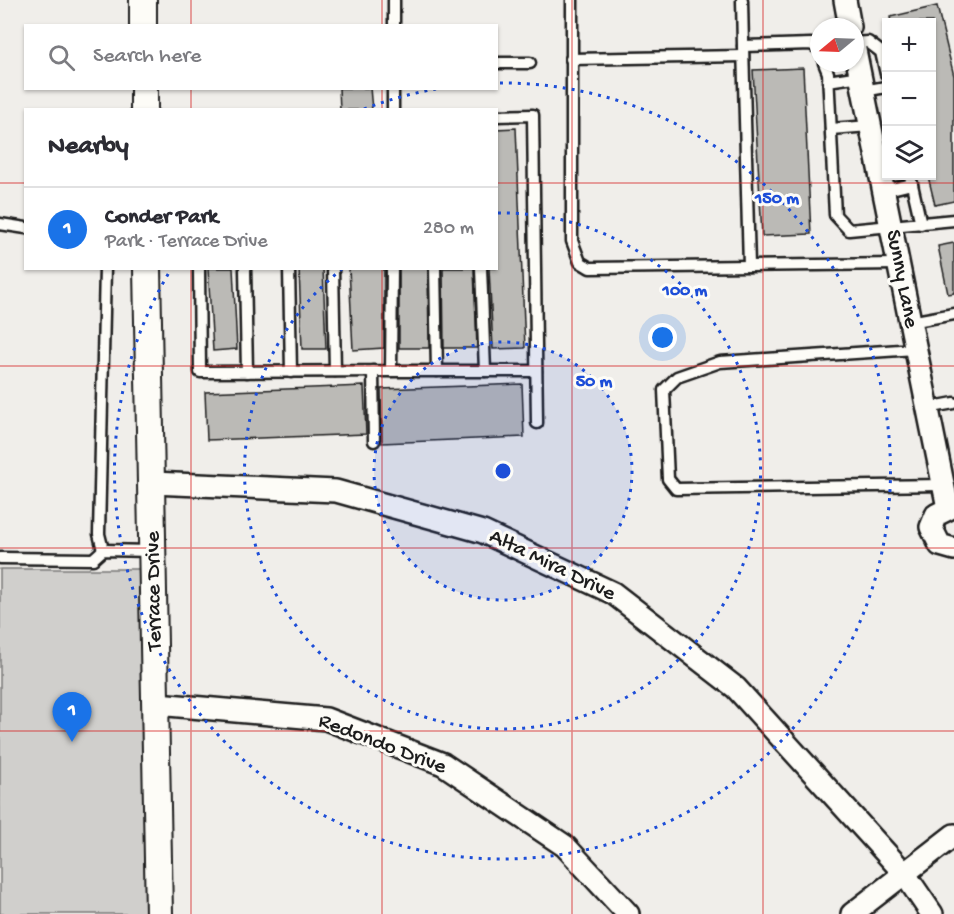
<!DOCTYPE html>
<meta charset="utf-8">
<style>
:root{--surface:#fff;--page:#f7f7f7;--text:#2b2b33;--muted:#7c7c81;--line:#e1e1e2;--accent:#1a73e8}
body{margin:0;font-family:"Gochi Hand",sans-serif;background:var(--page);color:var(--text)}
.controls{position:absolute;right:18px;top:18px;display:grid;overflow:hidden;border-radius:0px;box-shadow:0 2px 4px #0004}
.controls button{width:54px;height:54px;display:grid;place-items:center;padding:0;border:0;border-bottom:2px solid var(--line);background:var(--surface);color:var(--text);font:30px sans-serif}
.compass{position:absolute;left:810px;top:18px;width:54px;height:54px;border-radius:50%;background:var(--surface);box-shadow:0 2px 4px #0004;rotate:251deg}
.you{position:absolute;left:663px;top:338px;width:21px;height:21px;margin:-15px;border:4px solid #fff;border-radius:50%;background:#1a73e8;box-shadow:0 0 0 9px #1a73e833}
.badge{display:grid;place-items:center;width:39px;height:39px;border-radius:50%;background:var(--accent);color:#fff;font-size:20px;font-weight:700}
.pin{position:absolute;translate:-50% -50px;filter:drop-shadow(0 2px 3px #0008)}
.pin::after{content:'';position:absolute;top:32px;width:21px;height:18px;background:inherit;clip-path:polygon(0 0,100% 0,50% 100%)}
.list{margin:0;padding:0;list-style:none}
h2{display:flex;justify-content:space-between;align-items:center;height:78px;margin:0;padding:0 24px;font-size:26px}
h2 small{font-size:20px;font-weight:400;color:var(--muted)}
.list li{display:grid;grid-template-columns:39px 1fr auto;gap:18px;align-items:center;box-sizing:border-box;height:84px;padding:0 24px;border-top:2px solid var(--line)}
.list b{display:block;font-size:22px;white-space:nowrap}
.list p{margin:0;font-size:20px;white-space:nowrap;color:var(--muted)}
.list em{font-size:20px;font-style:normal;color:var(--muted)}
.icon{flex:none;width:33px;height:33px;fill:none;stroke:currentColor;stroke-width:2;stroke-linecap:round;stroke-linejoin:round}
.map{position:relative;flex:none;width:954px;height:914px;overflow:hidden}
.search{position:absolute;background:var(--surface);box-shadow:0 2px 4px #0004;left:24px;top:24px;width:474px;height:66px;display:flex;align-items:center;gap:15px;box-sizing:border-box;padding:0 21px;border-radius:0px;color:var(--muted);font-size:22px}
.panel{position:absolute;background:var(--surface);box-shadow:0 2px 4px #0004;left:24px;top:108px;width:474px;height:162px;border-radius:0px}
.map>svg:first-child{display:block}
.green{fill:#d0cfcc;stroke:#767674;stroke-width:1.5}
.building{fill:#bbbab6;stroke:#1c1c1c;stroke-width:1.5}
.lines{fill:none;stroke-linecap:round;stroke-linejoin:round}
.service-casing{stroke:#1c1c1c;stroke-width:15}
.minor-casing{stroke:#1c1c1c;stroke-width:26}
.tertiary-casing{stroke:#1c1c1c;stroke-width:30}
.service{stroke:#fdfcf7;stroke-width:10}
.minor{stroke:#fdfcf7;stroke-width:21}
.tertiary{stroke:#fdfcf7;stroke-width:26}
.grid{fill:none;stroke:#d62828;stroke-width:1.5;stroke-opacity:0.55}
.ring{fill:none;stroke:#1d4ed8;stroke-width:3;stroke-dasharray:3 6}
.labels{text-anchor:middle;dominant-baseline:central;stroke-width:6;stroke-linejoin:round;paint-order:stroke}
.street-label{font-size:22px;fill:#1c1c1c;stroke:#fdfcf7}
.centre{fill:#1d4ed8;stroke:#fdfcf7;stroke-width:3}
.ring-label{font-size:18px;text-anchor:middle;font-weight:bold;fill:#1d4ed8;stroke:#fdfcf7;stroke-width:6;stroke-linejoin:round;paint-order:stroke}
</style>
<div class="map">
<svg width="954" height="914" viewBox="0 0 954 914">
<rect width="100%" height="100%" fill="#f0eeea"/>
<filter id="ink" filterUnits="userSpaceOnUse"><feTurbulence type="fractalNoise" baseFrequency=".0167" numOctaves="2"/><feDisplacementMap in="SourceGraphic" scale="12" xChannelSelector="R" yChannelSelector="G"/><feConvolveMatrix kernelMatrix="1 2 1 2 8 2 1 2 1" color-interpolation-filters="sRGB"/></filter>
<g filter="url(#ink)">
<!-- green -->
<polygon class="green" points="0,569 141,569 145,914 0,914"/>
<!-- building -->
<g class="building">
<polygon points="937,6 954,76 954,201 935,205 928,176 932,176 932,22 891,22 890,17"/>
<polygon points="803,68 811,234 762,236 753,70"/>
<polygon points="339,88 370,88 372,110 340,110"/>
<polygon points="516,128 525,348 493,349 489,268 496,268 496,129"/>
<polygon points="954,243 954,293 948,294 938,246"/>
<polygon points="208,268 233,268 237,349 213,351"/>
<polygon points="299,268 323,268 326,349 302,349"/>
<polygon points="349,268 384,268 384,348 353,350"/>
<polygon points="399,268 428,268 429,348 399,348"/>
<polygon points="443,268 474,268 477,348 444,348"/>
<polygon points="522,384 524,437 382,443 381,389"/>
<polygon points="364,386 366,434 207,440 205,392"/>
</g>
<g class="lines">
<defs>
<g id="service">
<polyline points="572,0 572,241 580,262 590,268 898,264"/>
<polyline points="742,0 743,46 811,44 819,49"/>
<polyline points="394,26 394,0"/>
<polyline points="855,43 868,42 881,52 886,74"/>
<polyline points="743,46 749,266"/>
<polyline points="571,59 743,56"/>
<polyline points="496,63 530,63"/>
<polyline points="824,63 828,73 835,215 849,230 954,220"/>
<polyline points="828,81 860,76"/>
<polyline points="863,91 886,87"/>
<polyline points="393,110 393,88"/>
<polyline points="496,116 533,115 537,423"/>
<polyline points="831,129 870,126"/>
<polyline points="910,176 921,224"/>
<polyline points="883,191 912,184"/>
<polyline points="0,224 26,228"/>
<polyline points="199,268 200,372 391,371 392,268"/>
<polyline points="245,268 247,372"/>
<polyline points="289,268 291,372"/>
<polyline points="333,268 335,371"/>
<polyline points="435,268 437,371"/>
<polyline points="481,268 485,371"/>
<polyline points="910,322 954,314"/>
<polyline points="915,349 720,362 677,377 664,390 668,479 676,489 943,485"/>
<polyline points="373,371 374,441"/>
<polyline points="391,371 536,371"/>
<polyline points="927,408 954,403"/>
<polyline points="103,550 99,534 105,268"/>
<polyline points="0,558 93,559 103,550 152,551"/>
</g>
<g id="minor">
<polyline points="845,0 850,27"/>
<polyline points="855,50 948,508"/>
<polyline points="152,483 336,491 483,532 613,593 736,688 904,873 932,914"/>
<polyline points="954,506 936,515 931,527 940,545 954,549"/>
<polyline points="157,704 326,719 443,764 565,846 628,914"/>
<polyline points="852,914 954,835"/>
</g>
<g id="tertiary">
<polyline points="143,0 143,26"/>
<polyline points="144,88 144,110"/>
<polyline points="147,268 159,914"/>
</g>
</defs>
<!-- service casing -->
<use href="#service" class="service-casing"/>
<!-- minor casing -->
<use href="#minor" class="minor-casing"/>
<!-- tertiary casing -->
<use href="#tertiary" class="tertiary-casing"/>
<!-- service -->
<use href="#service" class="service"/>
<!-- minor -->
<use href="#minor" class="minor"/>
<!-- tertiary -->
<use href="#tertiary" class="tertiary"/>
</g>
</g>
<!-- grid -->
<path class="grid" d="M191 0V26M382 0V26M572 0V914M763 0V914M191 88V110M382 88V110M0 183H26M496 183H954M191 268V914M382 268V914M0 366H954M0 548H954M0 731H954"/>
<!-- distance rings -->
<circle cx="503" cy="471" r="129" fill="#1d4ed8" fill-opacity=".12"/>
<g class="ring">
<circle cx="503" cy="471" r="129"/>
<path d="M498 213A258 258 0 1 1 342 269"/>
<path d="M364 109A388 388 0 0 1 436 89M500 83A388 388 0 1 1 170 271"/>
</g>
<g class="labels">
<!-- street labels -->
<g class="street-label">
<text transform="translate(901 279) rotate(79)">Sunny Lane</text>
<text transform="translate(552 566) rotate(26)">Alta Mira Drive</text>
<text transform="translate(155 591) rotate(-91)">Terrace Drive</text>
<text transform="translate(382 745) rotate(21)">Redondo Drive</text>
</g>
</g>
<circle cx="503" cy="471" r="9" class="centre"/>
<g class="ring-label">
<text x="777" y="203">150 m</text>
<text x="685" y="295">100 m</text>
<text x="594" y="386">50 m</text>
</g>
</svg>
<div class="controls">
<button>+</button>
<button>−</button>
<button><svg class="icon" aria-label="layers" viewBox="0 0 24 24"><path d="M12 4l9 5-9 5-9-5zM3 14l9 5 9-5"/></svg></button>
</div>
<svg class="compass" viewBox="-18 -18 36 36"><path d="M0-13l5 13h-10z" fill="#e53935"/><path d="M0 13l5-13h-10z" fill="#7c7c81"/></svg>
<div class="you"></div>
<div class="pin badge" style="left:72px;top:742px">1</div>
<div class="search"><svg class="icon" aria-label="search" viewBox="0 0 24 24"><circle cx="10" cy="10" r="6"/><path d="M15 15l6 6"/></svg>Search here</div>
<section class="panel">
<h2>Nearby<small></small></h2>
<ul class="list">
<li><span class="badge">1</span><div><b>Conder Park</b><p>Park · Terrace Drive</p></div><em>280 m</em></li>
</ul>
</section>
</div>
